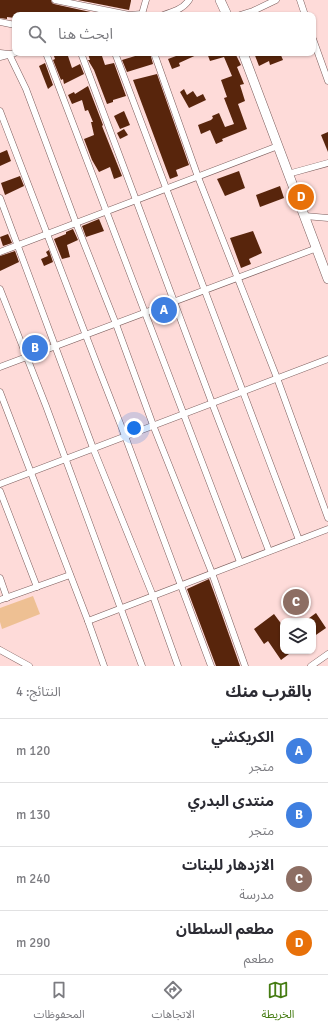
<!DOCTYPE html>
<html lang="ar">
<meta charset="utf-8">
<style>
:root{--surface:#fff;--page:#f2f2f3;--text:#2b2b33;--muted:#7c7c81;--line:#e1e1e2;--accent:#457c12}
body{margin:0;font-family:Signika,"Noto Sans Arabic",sans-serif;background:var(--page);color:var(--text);direction:rtl}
.controls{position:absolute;right:12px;bottom:12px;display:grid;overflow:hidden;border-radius:8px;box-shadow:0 1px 3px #0004}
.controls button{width:36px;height:36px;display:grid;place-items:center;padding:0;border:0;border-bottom:1px solid var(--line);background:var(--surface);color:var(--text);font:20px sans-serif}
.you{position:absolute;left:134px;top:428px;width:14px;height:14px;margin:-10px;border:3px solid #fff;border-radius:50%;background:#1a73e8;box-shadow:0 0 0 6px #1a73e833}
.badge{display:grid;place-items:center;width:26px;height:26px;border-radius:50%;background:var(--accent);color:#fff;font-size:13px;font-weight:700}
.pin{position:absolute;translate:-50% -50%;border:2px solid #fff;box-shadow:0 1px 4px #0006}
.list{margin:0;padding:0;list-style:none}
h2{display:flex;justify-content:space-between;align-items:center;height:52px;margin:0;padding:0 16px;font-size:17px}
h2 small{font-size:13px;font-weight:400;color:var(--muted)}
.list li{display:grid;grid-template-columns:26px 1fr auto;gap:12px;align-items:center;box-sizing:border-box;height:64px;padding:0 16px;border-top:1px solid var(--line)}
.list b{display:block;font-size:15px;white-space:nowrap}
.list p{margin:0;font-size:13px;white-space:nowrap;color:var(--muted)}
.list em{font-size:13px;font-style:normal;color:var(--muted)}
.icon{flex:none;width:22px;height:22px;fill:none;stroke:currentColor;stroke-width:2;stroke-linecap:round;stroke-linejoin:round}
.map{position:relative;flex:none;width:328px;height:666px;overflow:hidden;direction:ltr}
.search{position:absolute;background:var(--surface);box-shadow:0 1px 3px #0004;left:12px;right:12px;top:12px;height:44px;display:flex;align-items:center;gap:10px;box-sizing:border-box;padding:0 14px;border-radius:8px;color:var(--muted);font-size:15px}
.sheet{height:308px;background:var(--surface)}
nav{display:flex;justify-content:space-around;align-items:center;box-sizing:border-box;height:56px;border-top:1px solid var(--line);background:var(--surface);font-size:11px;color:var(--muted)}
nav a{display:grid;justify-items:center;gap:2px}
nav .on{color:var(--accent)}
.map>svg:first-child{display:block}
.green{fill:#eec093}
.building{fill:#58250c}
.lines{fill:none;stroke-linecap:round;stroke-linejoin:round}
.street-casing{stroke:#7c5e5d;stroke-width:7}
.primary-casing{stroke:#7c5e5d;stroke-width:10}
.street{stroke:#fff;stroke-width:6}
.primary{stroke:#fff;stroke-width:9}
</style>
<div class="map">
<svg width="328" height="666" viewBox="0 0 328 666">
<rect width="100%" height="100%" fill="#fedbd9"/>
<!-- green -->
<polygon class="green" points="33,596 40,614 2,629 0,622 0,608"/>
<!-- building -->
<g class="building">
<polygon points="0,0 51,0 52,3 54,4 95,13 94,15 15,15 15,18 7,17 7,19 0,18"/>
<polygon points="78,0 131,0 131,1 129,10"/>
<polygon points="53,53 67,53 72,68 80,64 84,74 64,84 63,79 61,80 53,60 55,59"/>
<polygon points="92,53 101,53 105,65 114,63 126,96 113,100 113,102 107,104 94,70 88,60 90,60 88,54"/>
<polygon points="145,53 150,53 153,64 127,72 122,60"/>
<polygon points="184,53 201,53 179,63 180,66 172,69 168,59"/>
<polygon points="207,53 235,53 241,65 237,67 244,84 240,85 245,101 238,104 247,129 222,139 223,141 216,144 210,130 201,134 198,125 211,120 213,118 212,116 219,113 225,127 234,124 224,98 227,97 221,80 232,76 224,57 210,61"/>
<polygon points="254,53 280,53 283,60 270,65 269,61 259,66"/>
<polygon points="45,63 53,85 48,89 39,66"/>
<polygon points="157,74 189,165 176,170 178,176 170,179 133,80"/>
<polygon points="88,86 103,125 102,126 122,176 114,179 110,167 99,172 92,160 84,139 94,135 91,122 93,122 88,110 85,111 82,100 72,104 68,95 74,92 75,94"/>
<polygon points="184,89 187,95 193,91 197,97 203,94 206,100 189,108 180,92"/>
<polygon points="124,111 130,125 120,129 114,116"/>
<polygon points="124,129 128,135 120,139 117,133"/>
<polygon points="328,132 328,152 321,135"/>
<polygon points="7,150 11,161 0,166 0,153"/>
<polygon points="239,171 245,188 225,196 217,179"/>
<polygon points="20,176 24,186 5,195 1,183"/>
<polygon points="280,186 284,198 260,207 256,195"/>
<polygon points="99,219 104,231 86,237 82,226"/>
<polygon points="73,229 78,240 67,245 70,257 62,259 54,239 66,234 66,232"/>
<polygon points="253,231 262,253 249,259 251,264 241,268 230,238"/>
<polygon points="8,234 12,243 3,246 0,237"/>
<polygon points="49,250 53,262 44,266 41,259 48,256 46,252"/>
<polygon points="15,251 19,262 0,271 0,256"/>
<polygon points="209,579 216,598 240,666 216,666 187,589"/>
<polygon points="316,613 326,628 313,637 313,621 305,621"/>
<polygon points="274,614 283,626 283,651 293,651 281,660 268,641 264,644 254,629"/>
</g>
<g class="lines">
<defs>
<g id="street">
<polyline points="55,0 129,15 142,14 146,0"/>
<polyline points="300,0 305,15"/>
<path d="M163 15C173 12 183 9 189 0"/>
<polyline points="240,15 253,11 276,0"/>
<polyline points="0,22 15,25"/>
<polyline points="313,39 328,81"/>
<polyline points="0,53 9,54 26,89 76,223 116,324 153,425 212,573 245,666"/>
<polyline points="46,53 240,562"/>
<polyline points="81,53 212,403 269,551"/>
<polyline points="115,53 299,540"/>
<polyline points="154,53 198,177 277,378 328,518"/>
<polyline points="0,57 15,53"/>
<polyline points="0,111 98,367 125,436 211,666"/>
<polyline points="288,174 328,163"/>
<polyline points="0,198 93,448 153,596 178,666"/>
<polyline points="305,216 328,218"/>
<polyline points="0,252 278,146"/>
<polyline points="0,289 46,406 142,666"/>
<polyline points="0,367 317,248"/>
<polyline points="0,392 88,621 104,666"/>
<polyline points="0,484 328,359"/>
<polyline points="0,491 37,587"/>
<polyline points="0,578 7,598"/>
<polyline points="0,600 70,575"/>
<polyline points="88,621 328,529"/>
<polyline points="0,650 29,666"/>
<polyline points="311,666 328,654"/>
</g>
<g id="primary">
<polyline points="220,0 227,15"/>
<polyline points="243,53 328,279"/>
</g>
</defs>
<!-- street casing -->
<use href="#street" class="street-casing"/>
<!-- primary casing -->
<use href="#primary" class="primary-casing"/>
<!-- street -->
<use href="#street" class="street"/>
<!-- primary -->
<use href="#primary" class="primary"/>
</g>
</svg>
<div class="controls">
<button><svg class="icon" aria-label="layers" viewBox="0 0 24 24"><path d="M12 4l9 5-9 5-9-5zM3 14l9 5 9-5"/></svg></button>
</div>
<div class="you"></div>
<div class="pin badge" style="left:164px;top:310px;background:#3f7fe0">A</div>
<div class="pin badge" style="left:35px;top:348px;background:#3f7fe0">B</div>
<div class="pin badge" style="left:296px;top:602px;background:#8d6e63">C</div>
<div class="pin badge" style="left:301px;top:197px;background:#e8710a">D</div>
<div class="search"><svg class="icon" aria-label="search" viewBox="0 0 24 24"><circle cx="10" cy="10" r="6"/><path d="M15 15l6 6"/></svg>ابحث هنا</div>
</div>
<section class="sheet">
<h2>بالقرب منك<small>النتائج: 4</small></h2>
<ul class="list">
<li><span class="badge" style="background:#3f7fe0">A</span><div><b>الكريكشي</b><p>متجر</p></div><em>120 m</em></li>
<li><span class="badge" style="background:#3f7fe0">B</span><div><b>منتدى البدري</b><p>متجر</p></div><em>130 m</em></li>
<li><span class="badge" style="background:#8d6e63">C</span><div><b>الازدهار للبنات</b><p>مدرسة</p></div><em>240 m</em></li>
<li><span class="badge" style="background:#e8710a">D</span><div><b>مطعم السلطان</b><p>مطعم</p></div><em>290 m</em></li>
</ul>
</section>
<nav>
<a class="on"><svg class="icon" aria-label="map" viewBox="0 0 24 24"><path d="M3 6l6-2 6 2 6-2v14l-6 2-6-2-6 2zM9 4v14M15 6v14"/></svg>الخريطة</a>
<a><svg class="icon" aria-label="directions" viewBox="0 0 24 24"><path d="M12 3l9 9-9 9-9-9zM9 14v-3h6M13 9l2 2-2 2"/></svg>الاتجاهات</a>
<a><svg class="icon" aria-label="saved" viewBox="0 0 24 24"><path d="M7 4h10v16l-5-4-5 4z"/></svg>المحفوظات</a>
</nav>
